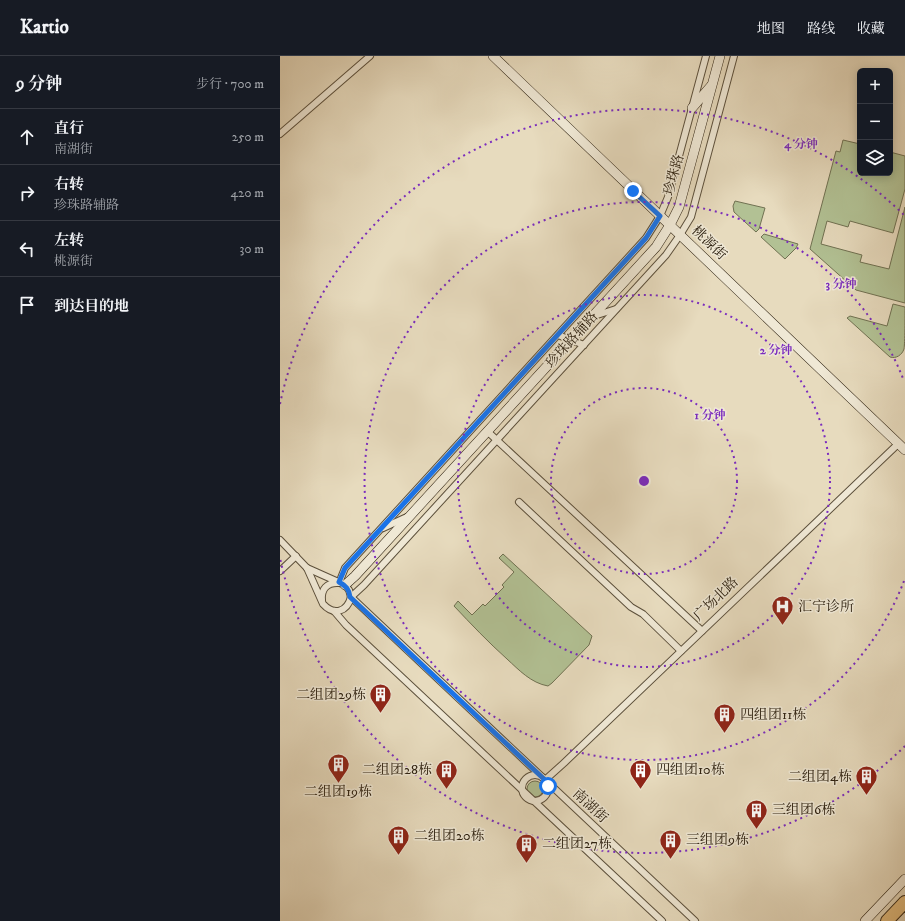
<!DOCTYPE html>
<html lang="zh">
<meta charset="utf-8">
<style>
:root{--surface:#171b24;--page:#20242c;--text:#f1f3f6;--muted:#9ea1a6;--line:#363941}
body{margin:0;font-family:"IM FELL DW Pica","Noto Serif SC",serif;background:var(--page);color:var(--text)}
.controls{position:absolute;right:12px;top:12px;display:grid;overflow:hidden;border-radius:6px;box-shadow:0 2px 10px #0003}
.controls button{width:36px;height:36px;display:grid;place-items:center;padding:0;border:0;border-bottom:1px solid var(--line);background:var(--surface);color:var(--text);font:20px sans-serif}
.stop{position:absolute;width:12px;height:12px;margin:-9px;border:3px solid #1a73e8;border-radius:50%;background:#fff}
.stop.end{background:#1a73e8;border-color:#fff;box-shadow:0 1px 4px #0008}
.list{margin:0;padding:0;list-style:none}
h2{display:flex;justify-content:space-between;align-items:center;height:52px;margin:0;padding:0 16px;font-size:17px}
h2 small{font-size:13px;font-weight:400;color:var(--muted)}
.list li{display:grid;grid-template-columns:26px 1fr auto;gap:12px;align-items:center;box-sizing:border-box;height:56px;padding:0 16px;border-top:1px solid var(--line)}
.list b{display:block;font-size:15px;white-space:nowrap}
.list p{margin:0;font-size:13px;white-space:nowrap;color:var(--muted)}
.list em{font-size:13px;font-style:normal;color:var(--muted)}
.icon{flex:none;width:22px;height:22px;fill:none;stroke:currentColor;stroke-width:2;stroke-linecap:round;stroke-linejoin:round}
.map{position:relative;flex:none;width:625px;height:865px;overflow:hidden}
header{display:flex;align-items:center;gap:24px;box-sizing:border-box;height:56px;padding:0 20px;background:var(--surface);border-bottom:1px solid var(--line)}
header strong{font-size:19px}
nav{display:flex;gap:22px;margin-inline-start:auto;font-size:14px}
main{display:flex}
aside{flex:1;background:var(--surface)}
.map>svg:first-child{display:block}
.green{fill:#b2c194;stroke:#707152}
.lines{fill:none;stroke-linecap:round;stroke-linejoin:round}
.street-casing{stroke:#5c503c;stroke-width:8}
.secondary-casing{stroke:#2d2111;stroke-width:10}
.highway-casing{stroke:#2d2111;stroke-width:14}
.street{stroke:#efe8d5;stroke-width:6}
.secondary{stroke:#efe8d5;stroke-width:9}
.highway{stroke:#e4be7f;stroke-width:12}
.route{stroke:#1a73e8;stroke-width:5}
.ring{fill:none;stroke:#7b2cbf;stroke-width:2;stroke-dasharray:2 4}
.labels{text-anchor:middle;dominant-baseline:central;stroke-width:3;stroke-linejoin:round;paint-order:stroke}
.street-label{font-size:14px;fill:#2d2111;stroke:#efe8d5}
.poi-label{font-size:14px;fill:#2d2111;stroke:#efe8d5;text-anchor:start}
.centre{fill:#7b2cbf;stroke:#efe8d5;stroke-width:2}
.ring-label{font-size:12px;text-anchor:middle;font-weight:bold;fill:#7b2cbf;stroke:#efe8d5;stroke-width:3;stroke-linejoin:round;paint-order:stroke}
</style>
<header>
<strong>Kartio</strong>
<nav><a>地图</a><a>路线</a><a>收藏</a></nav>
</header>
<main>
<aside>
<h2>9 分钟<small>步行 · 700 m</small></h2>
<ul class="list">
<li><svg class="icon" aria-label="ahead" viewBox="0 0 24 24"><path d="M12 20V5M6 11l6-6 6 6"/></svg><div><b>直行</b><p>南湖街</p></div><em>250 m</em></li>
<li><svg class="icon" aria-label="right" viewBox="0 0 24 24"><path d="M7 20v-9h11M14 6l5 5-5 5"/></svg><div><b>右转</b><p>珍珠路辅路</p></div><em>420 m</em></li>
<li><svg class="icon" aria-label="left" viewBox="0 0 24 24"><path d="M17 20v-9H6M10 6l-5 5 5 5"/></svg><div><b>左转</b><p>桃源街</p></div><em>30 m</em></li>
<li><svg class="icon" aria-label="arrive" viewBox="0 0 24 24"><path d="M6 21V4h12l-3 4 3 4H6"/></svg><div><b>到达目的地</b></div></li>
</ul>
</aside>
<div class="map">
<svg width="625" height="865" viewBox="0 0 625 865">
<rect width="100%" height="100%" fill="#e7dbbe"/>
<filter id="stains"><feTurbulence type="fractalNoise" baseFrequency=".005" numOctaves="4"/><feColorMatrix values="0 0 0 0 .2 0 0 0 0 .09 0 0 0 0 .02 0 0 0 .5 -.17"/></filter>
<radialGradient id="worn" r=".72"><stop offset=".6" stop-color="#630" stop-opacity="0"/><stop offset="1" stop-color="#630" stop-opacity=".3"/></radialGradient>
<!-- green -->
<g class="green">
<polygon points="563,84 580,88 580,117 610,117 610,96 625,100 625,133 613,177 570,165 568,171 547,165 541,188 582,199 580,206 609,213 625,151 625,247 576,234 530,193 556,95 560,96"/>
<polygon points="455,145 485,152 479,173 476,176 454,156 453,150"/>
<polygon points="484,178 518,188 516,192 505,203 481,181"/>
<path d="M613 248 625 251C625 258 625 288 624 293 622 299 616 303 610 301L567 262 570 260 607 270Z"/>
<path d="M223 498 312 580 309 589 272 627 268 630C251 627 239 614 227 603 208 586 191 568 174 550L178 545 192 559 203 548 205 550 224 531 222 529 234 516 219 502Z"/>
<circle cx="255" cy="733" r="8"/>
</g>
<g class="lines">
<defs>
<g id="street">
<polyline points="0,78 90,0"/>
<polyline points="314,260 336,253"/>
<polyline points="278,279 304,289"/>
<polyline points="207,375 422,575"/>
<polyline points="239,446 351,551 363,558 401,595"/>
<polyline points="103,472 127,461"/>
<path d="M0 484 27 512 43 548C54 560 67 556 71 541"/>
<polyline points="27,512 65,529 69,534 71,541 415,865"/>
<polyline points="0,515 16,500"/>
<polyline points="59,527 65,512 366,182 380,160 388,141 426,0"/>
<polyline points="71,541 84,529 386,199 400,179 411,161 454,0"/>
<path d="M42 544C41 533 47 527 57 527"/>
<polyline points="54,555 66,569 382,865"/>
<circle cx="255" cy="732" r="13"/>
<polyline points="265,724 284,707 618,388"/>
</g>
<g id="secondary">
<polyline points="213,0 625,394"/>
<polyline points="412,52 431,30"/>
<polyline points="65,529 75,520 376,191 390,169 399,151 440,0"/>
<polyline points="585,865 625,823"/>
</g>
<polyline id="highway" points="607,865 625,846"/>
</defs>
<!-- street casing -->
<use href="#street" class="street-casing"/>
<!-- secondary casing -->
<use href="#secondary" class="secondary-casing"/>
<!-- highway casing -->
<use href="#highway" class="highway-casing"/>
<!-- street -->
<use href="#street" class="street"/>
<!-- secondary -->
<use href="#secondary" class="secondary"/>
<!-- highway -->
<use href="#highway" class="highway"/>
</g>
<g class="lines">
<!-- route -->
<path class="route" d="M268 730 265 724 70 541C69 533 66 530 59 526L65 512 366 182 380 160 353 135"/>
</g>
<!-- distance rings -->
<g class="ring">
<circle cx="364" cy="425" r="93"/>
<circle cx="364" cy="425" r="186"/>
<path d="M624 525A279 279 0 1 1 624 325"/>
<path d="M625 690A372 372 0 0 1 0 502M0 348A372 372 0 0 1 625 160"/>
</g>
<!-- icons -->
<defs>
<symbol id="hospital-pin" viewBox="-11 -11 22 30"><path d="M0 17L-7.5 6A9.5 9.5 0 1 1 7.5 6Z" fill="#8f2418" stroke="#efe8d5"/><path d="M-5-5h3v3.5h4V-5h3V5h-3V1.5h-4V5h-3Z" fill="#fff"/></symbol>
<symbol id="building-pin" viewBox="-11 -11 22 30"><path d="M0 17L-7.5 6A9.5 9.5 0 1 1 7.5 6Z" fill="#8f2418" stroke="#efe8d5"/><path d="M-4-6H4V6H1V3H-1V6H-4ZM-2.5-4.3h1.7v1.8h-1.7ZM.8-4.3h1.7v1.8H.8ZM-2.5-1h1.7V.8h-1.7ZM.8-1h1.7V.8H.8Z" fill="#fff"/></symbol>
</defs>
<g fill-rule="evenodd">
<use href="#hospital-pin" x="490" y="538" width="25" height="34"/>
<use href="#building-pin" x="88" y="626" width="25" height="34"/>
<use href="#building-pin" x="432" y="646" width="25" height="34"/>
<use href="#building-pin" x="46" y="696" width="25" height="34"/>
<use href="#building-pin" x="154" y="702" width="25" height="34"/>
<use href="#building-pin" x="348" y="702" width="25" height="34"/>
<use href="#building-pin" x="574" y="708" width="25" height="34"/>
<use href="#building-pin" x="464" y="742" width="25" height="34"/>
<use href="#building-pin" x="106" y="768" width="25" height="34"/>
<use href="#building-pin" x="378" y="772" width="25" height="34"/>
<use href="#building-pin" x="234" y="776" width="25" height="34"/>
</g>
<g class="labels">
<!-- street labels -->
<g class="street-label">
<text transform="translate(394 119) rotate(-75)">珍珠路</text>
<text transform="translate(429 187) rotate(44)">桃源街</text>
<text transform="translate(292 284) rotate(-48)">珍珠路辅路</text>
<text transform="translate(436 543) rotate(-44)">广场北路</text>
<text transform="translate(310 750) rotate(43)">南湖街</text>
</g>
<!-- poi labels -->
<g class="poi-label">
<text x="518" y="551">汇宁诊所</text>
<text x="86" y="639" text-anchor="end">二组团29栋</text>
<text x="460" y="659">四组团11栋</text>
<text x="152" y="714" text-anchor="end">二组团28栋</text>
<text x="376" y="714">四组团10栋</text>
<text x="572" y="721" text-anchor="end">二组团4栋</text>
<text x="58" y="736" text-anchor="middle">二组团19栋</text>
<text x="492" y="754">三组团6栋</text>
<text x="134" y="780">二组团20栋</text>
<text x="406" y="784">三组团9栋</text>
<text x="262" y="788">二组团27栋</text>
</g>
</g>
<circle cx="364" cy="425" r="6" class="centre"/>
<g class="ring-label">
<text x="521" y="92">4 分钟</text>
<text x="561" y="232">3 分钟</text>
<text x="496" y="298">2 分钟</text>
<text x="430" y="363">1 分钟</text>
</g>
<rect width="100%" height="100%" filter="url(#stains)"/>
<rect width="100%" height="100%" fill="url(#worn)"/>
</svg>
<div class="controls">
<button>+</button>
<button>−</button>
<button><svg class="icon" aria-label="layers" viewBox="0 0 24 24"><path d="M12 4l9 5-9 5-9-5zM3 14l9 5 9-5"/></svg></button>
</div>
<div class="stop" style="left:268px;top:730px"></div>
<div class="stop end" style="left:353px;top:135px"></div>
</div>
</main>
